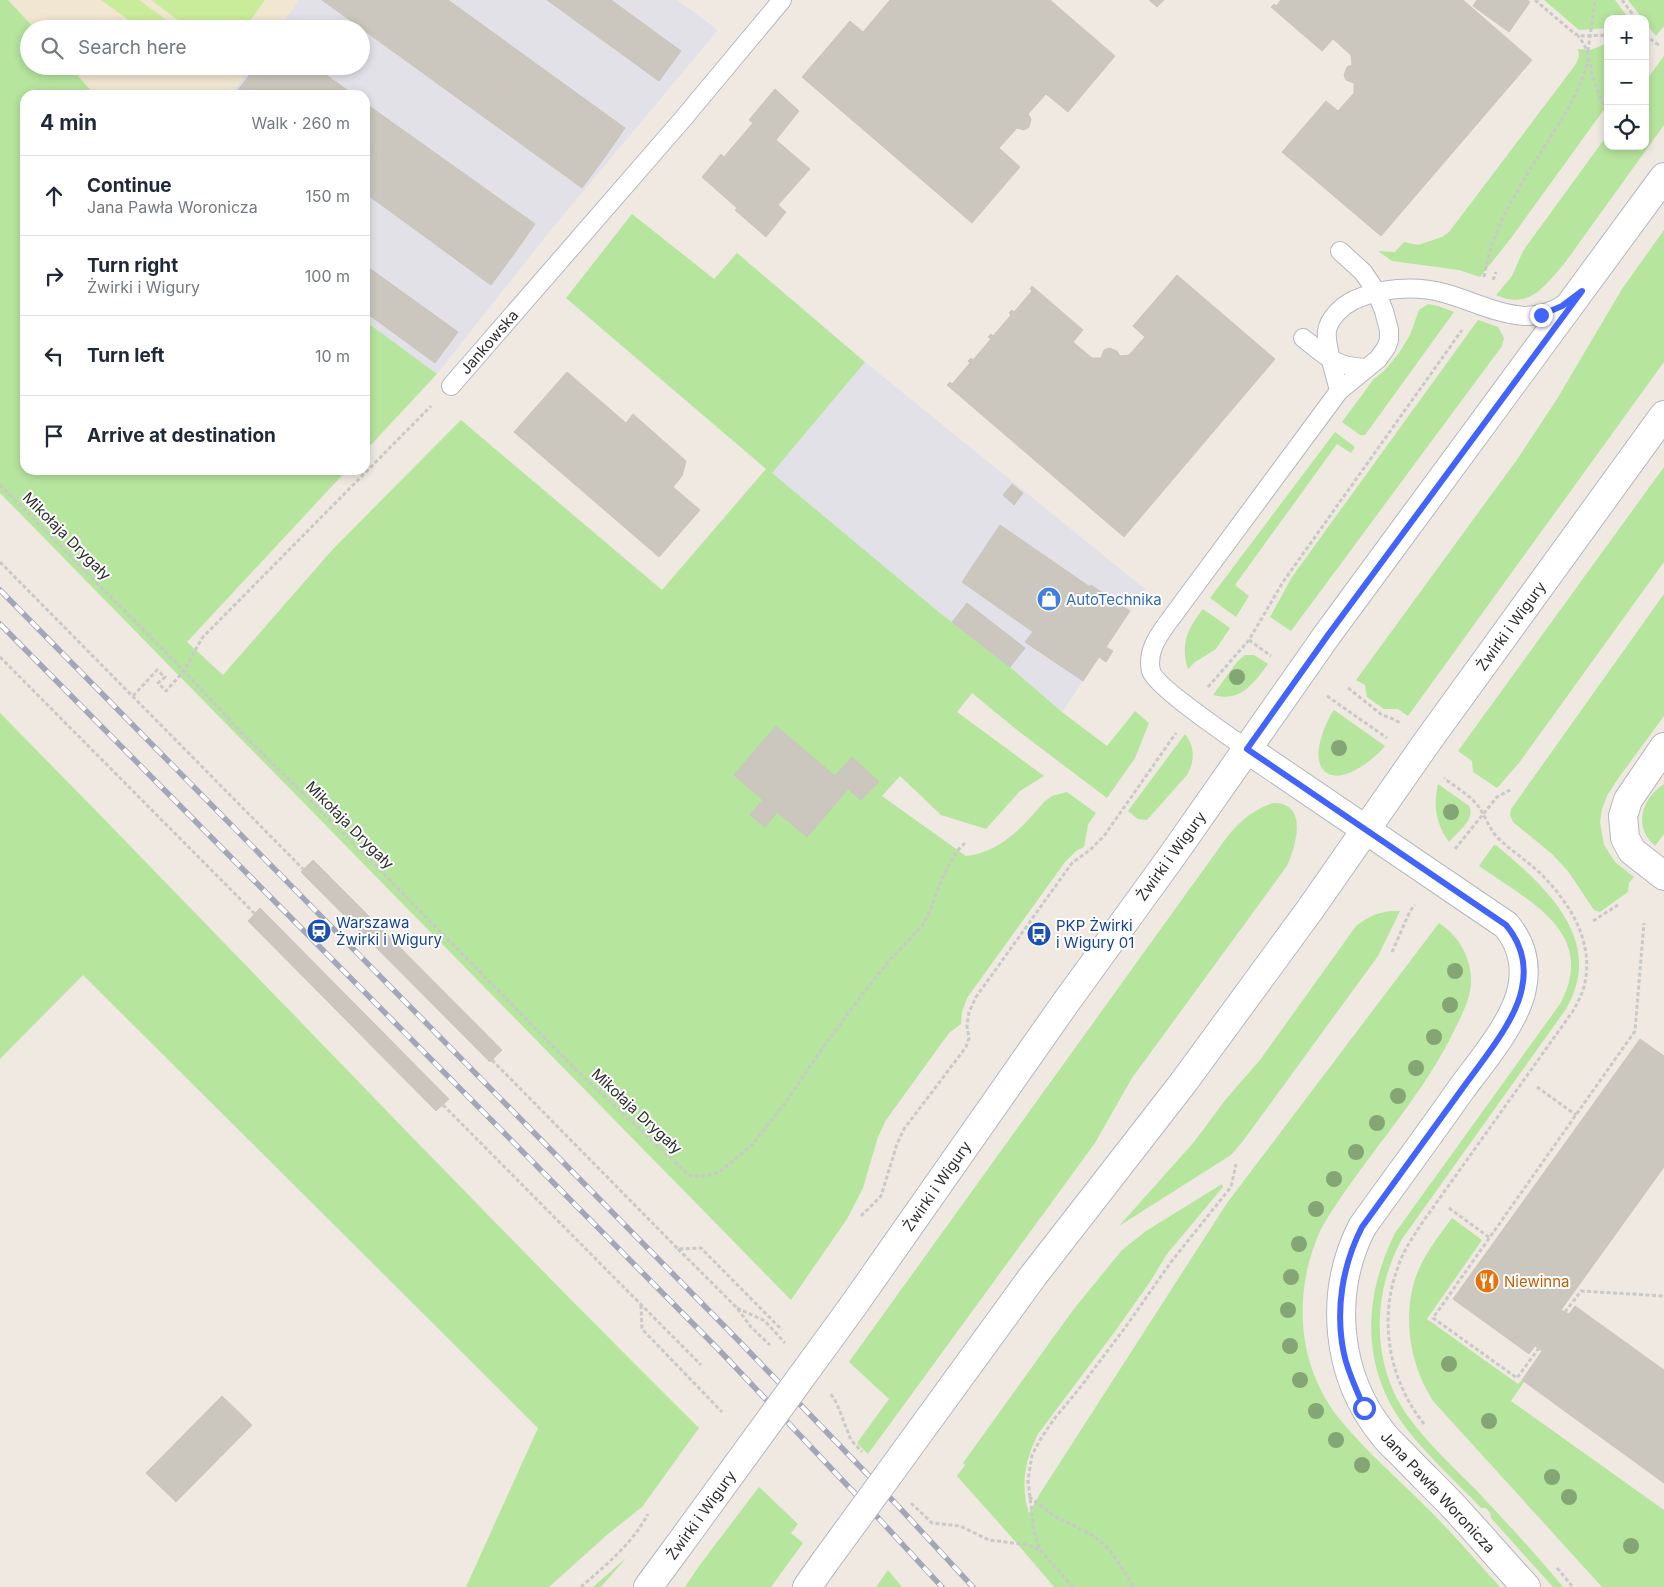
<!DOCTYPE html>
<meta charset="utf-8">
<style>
:root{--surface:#fff;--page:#f6f6f7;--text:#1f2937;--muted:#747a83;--line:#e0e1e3}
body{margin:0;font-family:Inter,sans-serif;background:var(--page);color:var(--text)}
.controls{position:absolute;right:15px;top:15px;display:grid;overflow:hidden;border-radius:10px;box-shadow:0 2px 8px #0003}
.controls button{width:45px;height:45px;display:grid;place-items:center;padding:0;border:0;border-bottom:1px solid var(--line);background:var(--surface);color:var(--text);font:25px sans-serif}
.stop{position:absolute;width:15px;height:15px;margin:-11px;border:4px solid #4264fb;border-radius:50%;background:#fff}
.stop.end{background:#4264fb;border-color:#fff;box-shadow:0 1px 5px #0008}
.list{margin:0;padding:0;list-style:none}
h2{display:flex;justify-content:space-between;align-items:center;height:65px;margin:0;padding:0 20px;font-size:21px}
h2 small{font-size:16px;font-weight:400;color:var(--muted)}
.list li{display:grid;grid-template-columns:32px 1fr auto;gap:15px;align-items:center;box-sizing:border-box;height:80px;padding:0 20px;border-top:1px solid var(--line)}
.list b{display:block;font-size:19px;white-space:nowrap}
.list p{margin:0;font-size:16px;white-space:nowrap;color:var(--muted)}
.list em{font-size:16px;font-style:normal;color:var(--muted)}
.icon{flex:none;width:28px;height:28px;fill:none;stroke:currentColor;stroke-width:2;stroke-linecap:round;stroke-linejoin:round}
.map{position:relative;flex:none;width:1664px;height:1587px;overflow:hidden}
.search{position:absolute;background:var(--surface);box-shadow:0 2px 8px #0003;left:20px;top:20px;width:350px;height:55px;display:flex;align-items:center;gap:12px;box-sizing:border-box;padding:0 18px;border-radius:28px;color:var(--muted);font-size:19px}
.panel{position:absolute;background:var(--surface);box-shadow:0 2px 8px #0003;left:20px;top:90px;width:350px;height:385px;border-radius:15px}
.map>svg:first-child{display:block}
.industrial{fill:#e3e1e8}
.education{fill:#f0e6d1}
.green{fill:#b6e59e}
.pitch{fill:#c9ec9a}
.building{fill:#cbc7bf;stroke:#cbc5ba}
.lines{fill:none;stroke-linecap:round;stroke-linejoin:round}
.lane-casing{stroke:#b4b7c1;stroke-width:20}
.street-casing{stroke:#b4b7c1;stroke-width:30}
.secondary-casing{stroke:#b4b7c1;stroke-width:30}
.path{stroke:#c9c9c9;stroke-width:3;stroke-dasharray:4 2.5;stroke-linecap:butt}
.lane{stroke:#fff;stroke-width:18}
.street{stroke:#fff;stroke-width:28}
.secondary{stroke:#fff;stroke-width:28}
.rail-casing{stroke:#a3a6b8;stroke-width:5.5}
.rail{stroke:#fff;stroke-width:4;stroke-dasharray:11;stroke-linecap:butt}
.secondary-bridge-casing{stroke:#b4b7c1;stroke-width:30;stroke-linecap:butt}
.secondary-bridge{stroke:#fff;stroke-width:28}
.tree{fill:#84a574}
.route{stroke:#4264fb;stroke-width:6}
.labels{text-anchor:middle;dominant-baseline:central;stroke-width:4;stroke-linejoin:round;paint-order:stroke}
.street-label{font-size:15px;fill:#2e2e2e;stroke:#fff}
.shop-label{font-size:15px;fill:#366cbe;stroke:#fff;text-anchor:start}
.transit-label{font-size:15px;fill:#164399;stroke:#fff;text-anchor:start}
.food-label{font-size:15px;fill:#c56008;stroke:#fff;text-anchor:start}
</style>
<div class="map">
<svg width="1664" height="1587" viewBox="0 0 1664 1587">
<rect width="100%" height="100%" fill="#efe9e1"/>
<!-- industrial -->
<g class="industrial">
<polygon points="299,0 677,0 718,30 550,231 437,374 365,321 365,95 231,95 251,66 361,66 361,29 278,29"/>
<polygon points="865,362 1145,589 1107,647 1113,651 1106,662 1099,657 1062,712 1010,667 940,613 771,473"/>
</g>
<!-- education -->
<g class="education">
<polygon points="8,0 299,0 278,29 35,29"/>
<polygon points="69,66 251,66 231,95 95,95"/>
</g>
<!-- green -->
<g class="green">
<path d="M0 0H8L35 29H29V66H69L95 95H25V470H347L187 642 223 675 333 549 461 420 662 590 766 469 566 298 632 214 714 279 737 253 865 362 772 473 940 613 1010 667 1062 712 1107 746 1135 711 1149 723 1135 758 1107 798 1017 730 972 693 957 712 1044 776 1020 791 986 829 941 815 900 776 882 796 966 856C1002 852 1023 826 1045 801L1052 796 1067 792 1096 813 1088 825 1084 847 1076 851 1065 862 967 998 962 1012 961 1024 949 1033 886 1120 878 1137 863 1188 847 1219 791 1300 0 493Z"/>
<polygon points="1544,0 1615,0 1629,19 1608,19 1608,28 1579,30"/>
<polygon points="1628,0 1664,0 1664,26 1656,36 1645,22 1645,19 1643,19"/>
<polygon points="1608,43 1608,104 1511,238 1480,277 1459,270 1392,261 1378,251 1395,252 1404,242 1418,245 1442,237 1449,232 1576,64 1579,56 1578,49 1590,50"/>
<path d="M1664 56V125L1564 264C1544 287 1529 310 1496 295L1512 276 1523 251 1608 134V146H1645V82Z"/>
<polygon points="1664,230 1664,362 1408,716 1398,709 1384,709 1367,697 1365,685 1356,680 1516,461 1557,399 1622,289"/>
<polygon points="1428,304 1438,306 1454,312 1365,435 1360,435 1342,422 1373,380 1385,370 1399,353 1410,335 1419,310"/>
<polygon points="1478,320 1498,327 1504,338 1502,346 1291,631 1270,617 1292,577"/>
<polygon points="365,321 437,374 365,451"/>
<polygon points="1335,432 1355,447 1351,453 1337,444 1235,585 1249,596 1236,617 1210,598"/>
<polygon points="1664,467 1664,562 1519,763 1497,788 1473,772 1472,761 1458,751"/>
<polygon points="1664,594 1664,716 1617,780 1607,796 1602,809 1600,822 1604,845 1615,862 1634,877 1629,883 1628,892 1600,912 1594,910 1568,871 1552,854 1513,822 1510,815 1511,809"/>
<path d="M1203 609 1230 628 1216 649 1195 662 1188 669C1180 644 1188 628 1203 609Z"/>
<path d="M1245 655H1254L1268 664C1254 683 1240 703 1213 695L1237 662Z"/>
<path d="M1334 710 1385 746C1375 758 1348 780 1332 775 1306 768 1324 724 1334 710Z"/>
<path d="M0 713C234 950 462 1193 699 1428L642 1507 608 1534 549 1587H466L538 1428 83 975 0 1059Z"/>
<path d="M1185 734C1195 747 1195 761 1187 775L1147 820 1138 819 1128 811Z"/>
<path d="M1438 784 1469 806C1476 820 1457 832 1449 842 1436 824 1433 806 1438 784Z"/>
<path d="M1664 784V834L1655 846C1633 827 1641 799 1664 784Z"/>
<path d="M1273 803C1309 802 1296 846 1287 866L1132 1078 1095 1143 868 1454 857 1443 889 1399 849 1362 1227 837C1240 821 1253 810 1273 803Z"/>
<path d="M1494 845 1497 846C1546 887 1606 940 1566 1009L1402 1239C1372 1293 1371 1363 1407 1415 1427 1443 1453 1467 1477 1491 1506 1522 1536 1554 1563 1587H1553L1491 1518 1490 1513 1486 1508H1481C1455 1480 1417 1447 1397 1415 1360 1357 1366 1292 1395 1233L1560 1004C1599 932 1527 900 1479 866Z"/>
<path d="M1400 911 1378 956 1243 1141 1231 1155 1119 1226 1194 1142 1226 1099 1260 1060 1356 926C1370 915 1382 910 1400 911Z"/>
<path d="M1439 923C1461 937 1475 964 1470 991 1467 1007 1458 1022 1451 1037 1416 1106 1360 1162 1321 1229 1292 1292 1296 1367 1342 1422 1367 1452 1397 1478 1425 1506 1451 1531 1475 1560 1500 1587H1054L1014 1540 957 1476 965 1465 963 1463 1073 1310 1122 1250 1146 1231 1222 1184 1223 1187 1167 1254 1150 1282 1116 1330 1038 1434C1025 1459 1020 1486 1029 1513L1041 1492 1227 1203Z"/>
<path d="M1452 1218 1482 1240 1427 1319 1518 1384 1522 1380 1524 1382 1511 1401 1664 1510V1587H1602L1433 1401C1429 1394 1424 1386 1421 1378 1407 1345 1404 1303 1419 1269 1427 1251 1440 1234 1452 1218Z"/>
<polygon points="759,1487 798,1524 791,1533 803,1543 771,1587 685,1587 699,1566"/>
<polygon points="626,1558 601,1587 593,1587"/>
<polygon points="888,1570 902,1587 876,1587"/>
</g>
<!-- pitch -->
<g class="pitch">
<polygon points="101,0 139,0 179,29 141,29"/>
<polygon points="151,0 265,0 244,29 190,29"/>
</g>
<!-- building -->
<g class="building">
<polygon points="322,0 386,0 605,157 582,188"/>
<polygon points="386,0 448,0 625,128 605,157"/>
<polygon points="547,0 611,0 681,51 659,81"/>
<polygon points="890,0 1050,0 1115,56 1068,112 1046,94 1028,114 1031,119 1029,127 1024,130 1017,128 999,148 1020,167 972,223 802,77 850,21 863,32"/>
<polygon points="1149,0 1164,0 1157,7"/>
<polygon points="1281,0 1463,0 1532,60 1381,236 1282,152 1326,101 1338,111 1354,93 1354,83 1346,80 1344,75 1347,67 1352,65 1351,55 1333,39 1322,51 1271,7 1274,4 1276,6"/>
<polygon points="1477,0 1527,0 1530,2 1509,32 1473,6"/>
<polygon points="256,66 314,66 354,95 292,95 255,68"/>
<polygon points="255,68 292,95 234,95"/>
<polygon points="775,89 799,111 776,140 810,169 778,205 786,212 766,237 735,210 737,208 702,177 721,154 724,157 753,123 749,120"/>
<polygon points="365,103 535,224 514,254 365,147"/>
<polygon points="365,147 514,254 491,285 365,193"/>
<polygon points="365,265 458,332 435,363 365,312"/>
<polygon points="1177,275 1275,359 1124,537 947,385 950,382 952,384 970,363 968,361 971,358 973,360 991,339 988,337 991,334 993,336 1011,315 1009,313 1012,310 1014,312 1032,291 1030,289 1032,286 1083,330 1073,342 1092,358 1101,358 1104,350 1109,348 1117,351 1120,356 1129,355 1145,337 1133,326"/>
<polygon points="567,372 626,423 633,414 686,461 682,476 673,487 700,510 659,557 514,432"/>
<polygon points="1012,484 1023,493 1014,505 1003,495"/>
<polygon points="1000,525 1090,587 1091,585 1130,611 1106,647 1113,651 1106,662 1099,657 1083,681 1025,642 1033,632 962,582"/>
<polygon points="967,603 1025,648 1010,667 952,622"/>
<polygon points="776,726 835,776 852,757 879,782 861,800 848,789 807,837 777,812 765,827 750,815 763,800 734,775"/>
<polygon points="313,860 502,1050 490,1062 301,872"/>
<polygon points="260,908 449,1099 436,1111 248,921"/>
<polygon points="1640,1039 1664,1056 1664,1167 1561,1310 1569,1314 1575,1306 1664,1370 1664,1483 1522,1380 1542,1351 1535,1346 1529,1354 1453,1299"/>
<polygon points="222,1396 252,1425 176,1502 146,1473"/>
</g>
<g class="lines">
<defs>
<g id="lane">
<path d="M1303 338C1327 357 1335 367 1367 368"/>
<polyline points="451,386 682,120 782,0"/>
<path d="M1339 391C1336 376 1325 346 1327 331 1329 318 1342 306 1354 300 1380 288 1415 285 1444 293 1470 300 1496 314 1524 316 1540 316 1555 311 1567 302"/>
<path d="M1247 749C1230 737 1155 686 1151 671 1147 653 1156 639 1166 625L1339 391 1378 359 1386 348 1389 340V330L1384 311 1376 291 1363 272 1340 251"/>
</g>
<polyline id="street" points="1664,747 1628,800 1623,816 1625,838 1632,851 1664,876"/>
<g id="secondary">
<path d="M1247 749 1506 925C1521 943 1527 964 1522 988 1516 1021 1482 1061 1462 1088 1429 1135 1395 1181 1362 1227 1328 1294 1336 1376 1383 1434 1389 1442 1397 1449 1404 1456 1421 1474 1438 1490 1455 1508 1479 1534 1502 1561 1526 1587"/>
<polyline points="853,1306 1064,1005 1172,856 1327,635 1664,177"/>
<polyline points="889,1474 1033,1276 1183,1083 1309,911 1427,742 1664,415"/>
<polyline points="648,1587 679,1545"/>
<polyline points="807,1587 824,1563"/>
</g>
</defs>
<!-- lane casing -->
<use href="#lane" class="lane-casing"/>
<!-- street casing -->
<use href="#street" class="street-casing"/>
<!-- secondary casing -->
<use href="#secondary" class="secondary-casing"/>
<!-- path -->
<g class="path">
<polyline points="1535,0 1575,34 1583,36 1608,35"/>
<polyline points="1622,0 1636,19"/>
<polyline points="1645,35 1660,46"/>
<polyline points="1588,51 1595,0"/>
<path d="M1589 58C1592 76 1598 96 1608 112"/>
<path d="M1484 277C1486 268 1487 259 1490 251 1500 216 1522 183 1541 152 1558 125 1577 98 1586 67 1590 54 1586 46 1578 36"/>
<polyline points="1493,280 1496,272"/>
<polyline points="0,485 184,671 241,732 378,868 578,1072 690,1176 704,1176 718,1173 752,1145 785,1103 824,1046 861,996 888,962 922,926 928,915 944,874 957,851 965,843"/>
<polyline points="0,562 303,869"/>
<polyline points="1249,640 1271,656"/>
<polyline points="0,657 255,914"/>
<polyline points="1208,687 1249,640 1283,582 1462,330"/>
<polyline points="1348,688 1382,715 1393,719 1400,723"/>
<polyline points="133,696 157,670 165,677 158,683 166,691 184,671 202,638 431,406"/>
<polyline points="1327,696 1387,738"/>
<polyline points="1455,849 1497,797 1510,790"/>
<polyline points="1593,921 1618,905"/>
<polyline points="1392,952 1410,911 1415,905"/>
<polyline points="492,1060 678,1249 701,1248 782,1330"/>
<polyline points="1537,1087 1576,1115"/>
<polyline points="443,1105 701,1365"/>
<polyline points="1449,1208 1490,1238"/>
<polyline points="861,1216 881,1196 897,1144 904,1129 966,1047 969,1038 967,1026 969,1012 976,997 1072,863 1090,850 1104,836 1176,733"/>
<polyline points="678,1249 737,1308 751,1327 770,1345"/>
<polyline points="641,1305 642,1329 722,1412"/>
<polyline points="737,1308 765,1321 785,1343"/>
<polyline points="1565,1312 1581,1291 1664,1296"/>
<polyline points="1539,1348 1517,1378 1433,1318 1635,1031 1644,923"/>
<polyline points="831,1394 837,1404 851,1440 862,1452"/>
<path d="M1424 1424C1389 1380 1378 1320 1398 1267 1403 1251 1413 1237 1422 1223L1573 1011C1579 1000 1585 989 1586 976 1591 939 1570 905 1546 879 1531 863 1512 852 1497 837 1489 828 1485 816 1479 807 1470 795 1455 787 1444 778"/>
<polyline points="1029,1497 1056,1517 1089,1533 1100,1541 1110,1550 1134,1587"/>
<polyline points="911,1503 932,1523 960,1526 989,1540 1028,1545 1039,1549"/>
<polyline points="1557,1568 1573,1587"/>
<path d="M581 1587C607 1564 632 1544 648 1514"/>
<polyline points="1073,1587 1040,1550 1034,1532 1028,1480 1032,1455 1040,1440 1054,1419 1079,1389 1127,1325 1171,1262 1231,1187 1236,1164"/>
</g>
<!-- lane -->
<use href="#lane" class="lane"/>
<!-- street -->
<use href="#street" class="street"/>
<!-- secondary -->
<use href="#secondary" class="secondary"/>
<defs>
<g id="rail">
<polyline points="0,590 736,1338 897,1505 973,1587"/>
<polyline points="0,624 720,1351 881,1521 942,1587"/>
</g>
</defs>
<!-- rail casing -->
<use href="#rail" class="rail-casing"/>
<!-- rail -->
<use href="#rail" class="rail"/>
<defs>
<g id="secondary-bridge">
<polyline points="679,1545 853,1306"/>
<polyline points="824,1563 889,1474"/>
</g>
</defs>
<!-- secondary-bridge casing -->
<use href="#secondary-bridge" class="secondary-bridge-casing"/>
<!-- secondary-bridge -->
<use href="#secondary-bridge" class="secondary-bridge"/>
</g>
<!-- trees -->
<g class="tree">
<circle cx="1237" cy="677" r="8"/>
<circle cx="1339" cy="748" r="8"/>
<circle cx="1451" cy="812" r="8"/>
<circle cx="1455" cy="971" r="8"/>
<circle cx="1450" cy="1005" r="8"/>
<circle cx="1434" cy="1037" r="8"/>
<circle cx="1416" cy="1068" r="8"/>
<circle cx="1398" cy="1096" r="8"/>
<circle cx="1377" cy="1123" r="8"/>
<circle cx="1356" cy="1152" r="8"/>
<circle cx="1334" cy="1179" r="8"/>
<circle cx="1316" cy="1209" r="8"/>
<circle cx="1299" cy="1244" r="8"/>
<circle cx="1291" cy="1277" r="8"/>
<circle cx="1288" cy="1310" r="8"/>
<circle cx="1290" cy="1346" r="8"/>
<circle cx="1449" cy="1364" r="8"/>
<circle cx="1300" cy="1380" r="8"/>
<circle cx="1316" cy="1411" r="8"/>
<circle cx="1489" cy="1421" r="8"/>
<circle cx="1336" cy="1440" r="8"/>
<circle cx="1362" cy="1465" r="8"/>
<circle cx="1552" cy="1477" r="8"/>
<circle cx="1569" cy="1497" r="8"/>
<circle cx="1631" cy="1546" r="8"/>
</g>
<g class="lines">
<!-- route -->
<path class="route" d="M1364 1408C1357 1390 1348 1373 1344 1354 1335 1311 1342 1266 1362 1227 1395 1181 1429 1135 1462 1089 1482 1061 1516 1021 1522 988 1527 964 1521 943 1506 925L1247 749 1328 635 1582 291 1562 306 1541 315"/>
</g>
<!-- icons -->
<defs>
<symbol id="shop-disc" viewBox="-11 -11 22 22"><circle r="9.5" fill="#3f7fe0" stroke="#fff"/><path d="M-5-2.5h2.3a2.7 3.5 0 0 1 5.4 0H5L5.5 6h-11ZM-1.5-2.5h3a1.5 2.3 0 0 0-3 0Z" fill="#fff"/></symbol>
<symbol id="station-disc" viewBox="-11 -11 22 22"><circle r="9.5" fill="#1a4fb4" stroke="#fff"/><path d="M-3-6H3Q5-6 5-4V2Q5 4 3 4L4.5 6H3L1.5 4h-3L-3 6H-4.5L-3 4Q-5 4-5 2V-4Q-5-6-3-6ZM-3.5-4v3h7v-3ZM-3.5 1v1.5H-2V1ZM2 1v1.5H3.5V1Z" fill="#fff"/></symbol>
<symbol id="bus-disc" viewBox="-11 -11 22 22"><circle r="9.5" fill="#1a4fb4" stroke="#fff"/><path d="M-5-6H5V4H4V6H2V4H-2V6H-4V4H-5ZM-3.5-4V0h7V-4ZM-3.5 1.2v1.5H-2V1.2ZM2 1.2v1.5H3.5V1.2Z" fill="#fff"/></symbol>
<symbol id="restaurant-disc" viewBox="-11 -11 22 22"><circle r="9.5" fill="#e8710a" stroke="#fff"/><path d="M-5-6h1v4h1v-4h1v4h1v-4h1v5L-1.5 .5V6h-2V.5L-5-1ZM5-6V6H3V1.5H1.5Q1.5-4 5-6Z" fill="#fff"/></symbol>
</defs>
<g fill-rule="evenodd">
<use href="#shop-disc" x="1035" y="585" width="28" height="28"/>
<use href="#station-disc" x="305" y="917" width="28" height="28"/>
<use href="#bus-disc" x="1025" y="920" width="28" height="28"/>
<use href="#restaurant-disc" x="1473" y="1267" width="28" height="28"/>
</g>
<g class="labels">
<!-- street labels -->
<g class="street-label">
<text transform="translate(489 342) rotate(-49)">Jankowska</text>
<text transform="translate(67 536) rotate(45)">Mikołaja Drygały</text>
<text transform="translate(1511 626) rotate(-54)">Żwirki i Wigury</text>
<text transform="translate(350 825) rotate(45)">Mikołaja Drygały</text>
<text transform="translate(1171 856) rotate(-54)">Żwirki i Wigury</text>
<text transform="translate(637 1111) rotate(43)">Mikołaja Drygały</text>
<text transform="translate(937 1186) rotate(-55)">Żwirki i Wigury</text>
<text transform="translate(1438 1492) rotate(47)">Jana Pawła Woronicza</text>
<text transform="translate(701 1515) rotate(-54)">Żwirki i Wigury</text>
</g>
<!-- shop labels -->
<g class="shop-label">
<text x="1066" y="599">AutoTechnika</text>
</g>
<!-- transit labels -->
<g class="transit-label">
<text x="336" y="922">Warszawa<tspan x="336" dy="17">Żwirki i Wigury</tspan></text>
<text x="1056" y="925">PKP Żwirki<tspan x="1056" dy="17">i Wigury 01</tspan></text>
</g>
<!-- food labels -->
<g class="food-label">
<text x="1504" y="1281">Niewinna</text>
</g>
</g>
</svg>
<div class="controls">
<button>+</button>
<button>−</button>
<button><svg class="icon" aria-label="locate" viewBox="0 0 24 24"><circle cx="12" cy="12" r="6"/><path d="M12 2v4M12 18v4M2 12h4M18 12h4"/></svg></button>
</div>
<div class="stop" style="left:1364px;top:1408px"></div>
<div class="stop end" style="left:1541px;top:315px"></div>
<div class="search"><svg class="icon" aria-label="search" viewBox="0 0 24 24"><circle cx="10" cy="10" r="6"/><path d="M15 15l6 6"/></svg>Search here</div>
<section class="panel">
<h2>4 min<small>Walk · 260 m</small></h2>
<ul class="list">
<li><svg class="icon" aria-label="ahead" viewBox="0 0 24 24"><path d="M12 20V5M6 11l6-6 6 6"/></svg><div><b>Continue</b><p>Jana Pawła Woronicza</p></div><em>150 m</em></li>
<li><svg class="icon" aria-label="right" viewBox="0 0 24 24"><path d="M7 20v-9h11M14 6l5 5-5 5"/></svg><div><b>Turn right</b><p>Żwirki i Wigury</p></div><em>100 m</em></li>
<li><svg class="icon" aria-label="left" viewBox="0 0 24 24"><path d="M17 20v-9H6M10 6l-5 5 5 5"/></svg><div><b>Turn left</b></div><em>10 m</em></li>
<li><svg class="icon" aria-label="arrive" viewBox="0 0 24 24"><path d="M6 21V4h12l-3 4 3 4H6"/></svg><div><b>Arrive at destination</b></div></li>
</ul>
</section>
</div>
